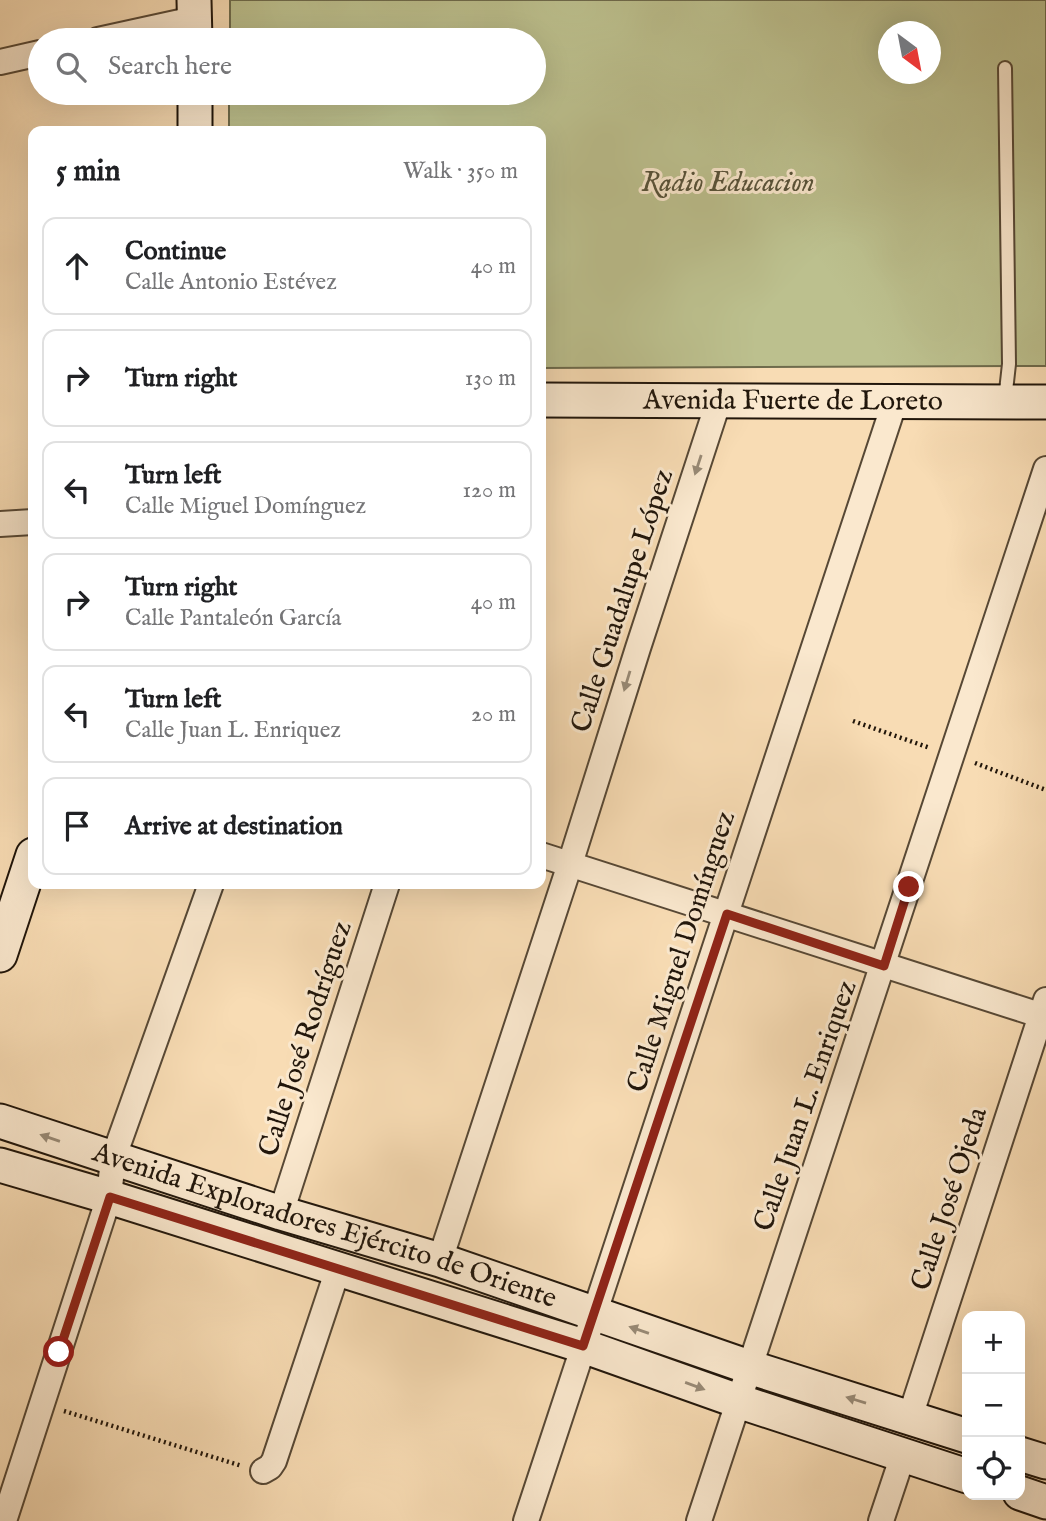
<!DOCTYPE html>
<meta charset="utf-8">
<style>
:root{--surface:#fff;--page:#f2f2f2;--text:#202124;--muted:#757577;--line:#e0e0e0}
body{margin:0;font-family:"IM FELL English",serif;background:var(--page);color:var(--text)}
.controls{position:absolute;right:21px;bottom:21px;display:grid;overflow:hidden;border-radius:14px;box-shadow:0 7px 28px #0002}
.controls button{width:63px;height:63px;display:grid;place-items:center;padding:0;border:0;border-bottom:2px solid var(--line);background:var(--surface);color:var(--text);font:35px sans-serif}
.compass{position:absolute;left:878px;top:21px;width:63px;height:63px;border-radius:50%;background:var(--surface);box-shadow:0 7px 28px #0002;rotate:148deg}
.stop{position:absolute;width:21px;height:21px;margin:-16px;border:5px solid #8f2418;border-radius:50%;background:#fff}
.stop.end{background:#8f2418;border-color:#fff;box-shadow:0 2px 7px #0008}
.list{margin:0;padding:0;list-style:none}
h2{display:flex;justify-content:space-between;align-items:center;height:91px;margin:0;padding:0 28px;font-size:30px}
h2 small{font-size:23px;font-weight:400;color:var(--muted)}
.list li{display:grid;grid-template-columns:46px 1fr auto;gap:21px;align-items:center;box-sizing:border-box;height:98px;margin:0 14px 14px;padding:0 14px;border:2px solid var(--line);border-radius:14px}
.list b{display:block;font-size:26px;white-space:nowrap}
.list p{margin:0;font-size:23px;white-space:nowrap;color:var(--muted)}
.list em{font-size:23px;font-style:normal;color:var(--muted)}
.icon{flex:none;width:38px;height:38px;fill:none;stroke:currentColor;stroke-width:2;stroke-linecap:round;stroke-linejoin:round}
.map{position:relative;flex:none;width:1046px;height:1521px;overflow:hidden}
.search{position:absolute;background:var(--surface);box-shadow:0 7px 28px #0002;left:28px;top:28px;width:518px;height:77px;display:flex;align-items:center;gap:18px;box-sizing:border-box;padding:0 24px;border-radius:38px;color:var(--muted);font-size:26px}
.panel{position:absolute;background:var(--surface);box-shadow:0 7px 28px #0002;left:28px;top:126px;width:518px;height:763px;border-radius:14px}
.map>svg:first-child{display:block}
.green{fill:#bcc08e;stroke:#6e6b4c;stroke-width:2;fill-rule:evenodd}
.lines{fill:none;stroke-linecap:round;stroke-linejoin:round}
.lane-casing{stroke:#574835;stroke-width:16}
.street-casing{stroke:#574835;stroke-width:28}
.secondary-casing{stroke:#21160b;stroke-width:37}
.path{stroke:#21160b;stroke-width:4.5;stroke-dasharray:2 3.5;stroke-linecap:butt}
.lane{stroke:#fae8ce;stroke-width:12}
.street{stroke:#fae8ce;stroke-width:24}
.secondary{stroke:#fae8ce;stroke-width:33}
.oneway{fill:#988a76}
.route{stroke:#8f2418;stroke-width:9}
.labels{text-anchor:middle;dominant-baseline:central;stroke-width:6;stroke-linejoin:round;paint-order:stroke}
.park-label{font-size:28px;font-style:italic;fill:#575239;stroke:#fae8ce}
.street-label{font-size:28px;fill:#21160b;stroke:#fae8ce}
</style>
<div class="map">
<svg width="1046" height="1521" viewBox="0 0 1046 1521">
<rect width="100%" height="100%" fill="#f8dcb4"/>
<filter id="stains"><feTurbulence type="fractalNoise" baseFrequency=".00286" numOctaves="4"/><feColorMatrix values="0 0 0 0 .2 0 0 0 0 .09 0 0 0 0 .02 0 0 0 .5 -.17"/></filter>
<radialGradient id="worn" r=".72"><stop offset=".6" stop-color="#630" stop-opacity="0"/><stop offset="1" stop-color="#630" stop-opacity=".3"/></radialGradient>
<!-- green -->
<path class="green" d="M230 0H1046V366L541 368V131H229V93H534V40H230ZM888 32H930V74H888Z"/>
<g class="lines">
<defs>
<polyline id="lane" points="1005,400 1009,364 1005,68"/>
<g id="street">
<polyline points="98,40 194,19"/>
<polyline points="0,62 40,53"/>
<polyline points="0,524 33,522"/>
<polyline points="541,855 1046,1017"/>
<polyline points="281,1213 387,884"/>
<polyline points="440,1260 570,864 638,648 719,400"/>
<polyline points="910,1417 1046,1000"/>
<polyline points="263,1471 270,1467 274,1461 338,1269"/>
<polyline points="4,1521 109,1197 113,1159 211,884"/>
<polyline points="526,1521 895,401"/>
<polyline points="699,1521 1046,469"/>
<polyline points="881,1521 903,1455"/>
</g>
<g id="secondary">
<polyline points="194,0 195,40"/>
<polyline points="195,93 195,131"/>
<path id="s1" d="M541 400 1046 402"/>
<polyline points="0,955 33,855"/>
<path id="s2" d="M0 1121 281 1213 440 1260 749 1367 967 1436"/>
<polyline points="0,1165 109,1197 583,1346 738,1401 967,1476"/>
<polyline points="1020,1454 1046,1462"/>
<polyline points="1020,1493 1046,1502"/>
</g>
</defs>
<!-- lane casing -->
<use href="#lane" class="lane-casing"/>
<!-- street casing -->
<use href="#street" class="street-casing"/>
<!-- secondary casing -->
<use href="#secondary" class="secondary-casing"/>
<!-- path -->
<g class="path">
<polyline points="853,721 930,748"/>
<polyline points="975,763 1046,790"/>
<polyline points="64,1411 242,1466"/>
</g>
<!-- lane -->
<use href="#lane" class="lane"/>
<!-- street -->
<use href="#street" class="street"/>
<!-- secondary -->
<use href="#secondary" class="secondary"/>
</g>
<!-- one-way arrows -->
<defs><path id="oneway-solid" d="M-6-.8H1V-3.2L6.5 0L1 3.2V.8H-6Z" transform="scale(1.75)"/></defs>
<g class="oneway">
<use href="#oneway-solid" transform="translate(698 465) rotate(108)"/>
<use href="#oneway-solid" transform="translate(627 681) rotate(107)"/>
<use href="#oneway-solid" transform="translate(50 1138) rotate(-161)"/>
<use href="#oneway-solid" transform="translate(639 1330) rotate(-161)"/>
<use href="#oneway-solid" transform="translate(695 1386) rotate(20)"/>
<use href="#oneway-solid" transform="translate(856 1400) rotate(-163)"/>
</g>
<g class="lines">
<!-- route -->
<polyline class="route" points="59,1352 110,1197 583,1346 727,914 884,966 909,887"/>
</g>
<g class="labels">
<!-- park labels -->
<g class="park-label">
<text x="728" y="183">Radio Educacion</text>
</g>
<!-- street labels -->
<g class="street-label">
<text stroke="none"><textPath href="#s1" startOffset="252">Avenida Fuerte de Loreto</textPath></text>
<text transform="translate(623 601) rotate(-72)">Calle Guadalupe López</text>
<text transform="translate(682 952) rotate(-72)">Calle Miguel Domínguez</text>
<text transform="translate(306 1039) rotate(-72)">Calle José Rodríguez</text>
<text transform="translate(806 1106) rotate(-71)">Calle Juan L. Enriquez</text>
<text transform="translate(950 1199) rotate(-72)">Calle José Ojeda</text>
<text stroke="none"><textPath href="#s2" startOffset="341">Avenida Exploradores Ejército de Oriente</textPath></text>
</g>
</g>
<rect width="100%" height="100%" filter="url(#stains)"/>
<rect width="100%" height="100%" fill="url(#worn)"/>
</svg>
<div class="controls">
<button>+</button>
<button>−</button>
<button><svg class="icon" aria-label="locate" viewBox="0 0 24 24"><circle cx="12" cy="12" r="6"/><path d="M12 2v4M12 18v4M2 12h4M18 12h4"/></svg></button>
</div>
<svg class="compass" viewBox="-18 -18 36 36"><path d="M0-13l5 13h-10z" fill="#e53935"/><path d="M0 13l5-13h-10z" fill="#757577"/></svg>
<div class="stop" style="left:59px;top:1352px"></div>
<div class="stop end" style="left:909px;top:887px"></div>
<div class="search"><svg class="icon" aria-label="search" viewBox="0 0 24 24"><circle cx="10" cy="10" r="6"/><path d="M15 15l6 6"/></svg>Search here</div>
<section class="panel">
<h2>5 min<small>Walk · 350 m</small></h2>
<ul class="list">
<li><svg class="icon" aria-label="ahead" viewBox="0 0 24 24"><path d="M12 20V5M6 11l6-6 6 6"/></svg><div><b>Continue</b><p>Calle Antonio Estévez</p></div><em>40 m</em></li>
<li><svg class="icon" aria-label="right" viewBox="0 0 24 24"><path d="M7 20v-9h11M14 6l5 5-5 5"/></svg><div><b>Turn right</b></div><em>130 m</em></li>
<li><svg class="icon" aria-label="left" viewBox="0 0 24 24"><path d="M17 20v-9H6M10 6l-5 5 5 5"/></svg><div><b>Turn left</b><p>Calle Miguel Domínguez</p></div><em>120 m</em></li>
<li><svg class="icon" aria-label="right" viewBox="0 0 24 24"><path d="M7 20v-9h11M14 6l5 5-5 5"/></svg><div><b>Turn right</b><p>Calle Pantaleón García</p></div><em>40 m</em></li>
<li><svg class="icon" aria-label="left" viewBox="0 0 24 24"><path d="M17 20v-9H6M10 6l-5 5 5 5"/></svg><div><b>Turn left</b><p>Calle Juan L. Enriquez</p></div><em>20 m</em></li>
<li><svg class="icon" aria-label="arrive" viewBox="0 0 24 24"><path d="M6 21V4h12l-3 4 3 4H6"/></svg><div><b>Arrive at destination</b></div></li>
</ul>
</section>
</div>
